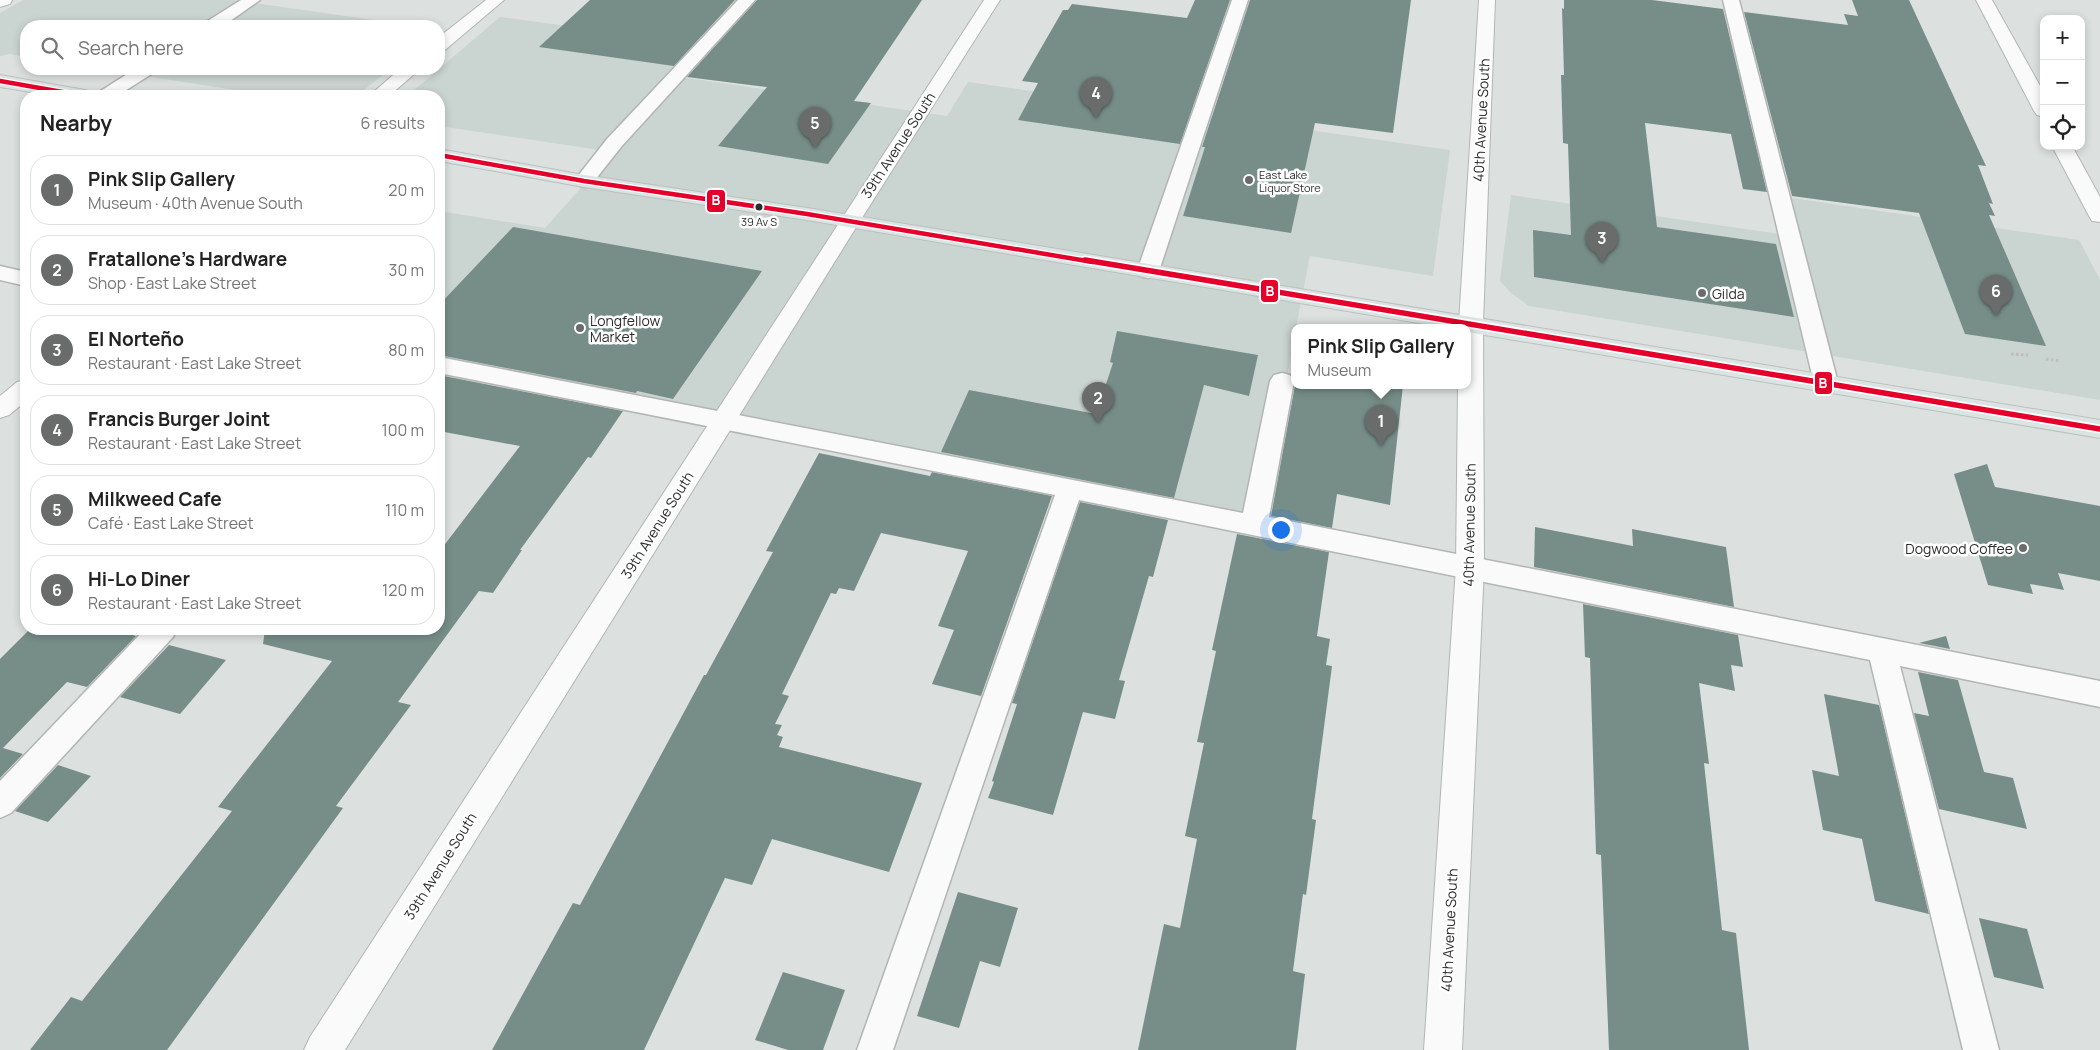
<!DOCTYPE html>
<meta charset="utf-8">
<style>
:root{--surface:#fff;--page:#f2f2f2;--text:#222;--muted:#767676;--line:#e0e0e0;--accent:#696c6b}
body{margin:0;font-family:Manrope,sans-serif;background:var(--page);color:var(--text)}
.controls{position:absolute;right:15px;top:15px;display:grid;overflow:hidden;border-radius:10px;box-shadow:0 2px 8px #0003}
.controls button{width:45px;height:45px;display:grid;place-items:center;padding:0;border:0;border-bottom:1px solid var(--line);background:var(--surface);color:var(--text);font:25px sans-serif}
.you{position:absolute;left:1280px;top:529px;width:18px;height:18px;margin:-12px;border:4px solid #fff;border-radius:50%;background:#1a73e8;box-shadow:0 0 0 8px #1a73e833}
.badge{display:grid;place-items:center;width:32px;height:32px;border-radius:50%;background:var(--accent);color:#fff;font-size:16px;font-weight:700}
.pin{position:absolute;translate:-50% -41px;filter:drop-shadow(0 1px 2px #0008)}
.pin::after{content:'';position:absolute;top:26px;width:18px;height:15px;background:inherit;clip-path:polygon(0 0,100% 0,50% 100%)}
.popup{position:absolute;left:1291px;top:324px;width:180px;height:65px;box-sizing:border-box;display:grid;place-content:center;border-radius:10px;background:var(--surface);filter:drop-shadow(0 1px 4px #0005);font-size:16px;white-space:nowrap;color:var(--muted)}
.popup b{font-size:19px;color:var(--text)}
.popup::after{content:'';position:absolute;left:50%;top:100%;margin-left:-10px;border:10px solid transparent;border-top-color:var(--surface)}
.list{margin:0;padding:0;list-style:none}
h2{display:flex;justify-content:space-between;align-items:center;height:65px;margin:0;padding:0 20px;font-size:21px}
h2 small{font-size:16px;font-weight:400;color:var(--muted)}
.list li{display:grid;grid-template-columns:32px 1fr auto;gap:15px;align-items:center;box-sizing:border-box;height:70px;margin:0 10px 10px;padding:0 10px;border:1px solid var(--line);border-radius:20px}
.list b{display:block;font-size:19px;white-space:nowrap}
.list p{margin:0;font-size:16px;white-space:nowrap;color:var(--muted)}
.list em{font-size:16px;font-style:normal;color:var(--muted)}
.icon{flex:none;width:28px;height:28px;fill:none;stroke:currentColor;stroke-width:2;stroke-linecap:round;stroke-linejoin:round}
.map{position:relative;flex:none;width:2100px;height:1050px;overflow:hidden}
.search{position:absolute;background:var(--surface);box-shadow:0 2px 8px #0003;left:20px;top:20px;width:425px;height:55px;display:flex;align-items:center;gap:12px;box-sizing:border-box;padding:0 18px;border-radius:20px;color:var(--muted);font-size:19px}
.panel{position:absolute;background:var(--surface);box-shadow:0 2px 8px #0003;left:20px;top:90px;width:425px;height:545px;border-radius:20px}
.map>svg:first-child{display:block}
.built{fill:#cad4d0}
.building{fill:#778e88}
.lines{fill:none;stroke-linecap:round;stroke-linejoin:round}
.service-casing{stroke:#b2b5b4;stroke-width:3}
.minor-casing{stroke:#b2b5b4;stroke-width:2}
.primary-casing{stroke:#bcbfbe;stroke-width:2}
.path{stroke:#bebebe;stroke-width:3;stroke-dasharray:2.5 2.5;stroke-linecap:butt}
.service{fill:#fafafa;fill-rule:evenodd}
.minor{fill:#fafafa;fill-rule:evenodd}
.primary{fill:#dae4e2;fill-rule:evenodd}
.bus-1-far1-casing{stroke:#fff;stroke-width:7}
.bus-1-casing{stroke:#fff;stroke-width:9}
.bus-1-far1{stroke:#e4002b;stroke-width:4.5}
.bus-1{stroke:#e4002b;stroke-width:5.5}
.poi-dot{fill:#696c6b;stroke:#fff;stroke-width:2}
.bus-dot{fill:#2b2d2c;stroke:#fff;stroke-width:2}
.labels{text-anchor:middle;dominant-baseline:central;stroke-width:5;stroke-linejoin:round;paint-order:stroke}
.far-poi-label{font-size:11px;fill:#2b2d2c;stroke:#fff;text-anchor:start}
.far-bus-label{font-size:11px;fill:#2b2d2c;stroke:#fff}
.street-label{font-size:14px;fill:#2b2d2c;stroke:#fff}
.poi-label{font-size:14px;fill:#2b2d2c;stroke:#fff;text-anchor:start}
.line-badge{stroke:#fff;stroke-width:2}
.badge-label{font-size:14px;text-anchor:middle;font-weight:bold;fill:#fff}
</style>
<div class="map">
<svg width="2100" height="1050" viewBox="0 0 2100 1050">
<rect width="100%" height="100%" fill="#dce1df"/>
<!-- built -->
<g class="built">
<polygon points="23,0 232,0 416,26 26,26 26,57 10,54 0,56 0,13"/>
<polygon points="500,17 710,45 681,77 947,116 968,82 1450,150 1433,276 1310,256 1296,327 1295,327 1295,336 1259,520 439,362 439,211 545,228 613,152 439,126 439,96 407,96"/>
<polygon points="100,69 391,69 356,96 273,96"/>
<polygon points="1511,195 1780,234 1772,195 2079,240 2100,280 2100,400 1529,306 1511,293 1500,281"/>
</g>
<!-- building -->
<g class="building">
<polygon points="590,0 735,0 674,66 539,47"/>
<polygon points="757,0 922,0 854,101 871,103 828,164 718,146 767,87 687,77"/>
<polygon points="1195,0 1230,0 1180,144 1018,120 1038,83 1022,81 1063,10 1068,10 1072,4 1187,18"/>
<polygon points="1250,0 1411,0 1393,133 1315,123 1291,233 1183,216 1205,147 1202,147"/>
<polygon points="1564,0 1652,0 1723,9 1767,192 1743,189 1731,134 1645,123 1657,227 1776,244 1794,317 1534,277 1533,230 1571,235 1568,144 1563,143 1561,75 1564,75 1562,8 1564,9"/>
<polygon points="1852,0 1909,0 1986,166 1978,165 1993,204 1989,203 1995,216 1989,215 2046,346 1965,334 1919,213 1792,196 1744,12 1848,25 1844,14 1858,16"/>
<polygon points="513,227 525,229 762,271 673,399 637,391 636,393 439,355 439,305"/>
<polygon points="1117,331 1258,355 1249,396 1204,385 1174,498 941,452 969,390 1096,414 1113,363 1110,362"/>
<polygon points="439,375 623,411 591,458 588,457 520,550 522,550 493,593 479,591 398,702 411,705 336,806 343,808 167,1050 30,1050 71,997 82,1001 232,811 218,807 332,661 263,644 265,629 439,629 439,552 520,446 439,431"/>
<polygon points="1295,385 1403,385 1390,505 1337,494 1332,528 1271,516"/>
<polygon points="819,453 930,476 932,472 1052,496 981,696 932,684 954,630 938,626 968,551 881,533 854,591 839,588 836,594 831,593 782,694 789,696 775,724 782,725 777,735 783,737 779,747 922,783 889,872 772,839 752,885 725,878 644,1050 492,1050 573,903 580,905 704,675 706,675 773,552 766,551"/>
<polygon points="1987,464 1995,487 2100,506 2100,581 2058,573 2064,590 2030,584 2033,594 1988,585 1954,474"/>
<polygon points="1080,502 1168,520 1153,577 1149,576 1119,680 1125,681 1115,719 1083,712 1053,815 988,798 994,782 992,781 1017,704 1012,703"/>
<polygon points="1535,527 1633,546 1632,529 1726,547 1734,607 1534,567"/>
<polygon points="1237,534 1329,552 1317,636 1330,639 1326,665 1332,666 1312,819 1316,820 1306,895 1303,894 1293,971 1305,974 1296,1050 1138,1050 1164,924 1180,928 1197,839 1185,836 1204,743 1197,742 1216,651 1212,650"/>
<polygon points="1583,604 1738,635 1743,667 1731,665 1735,691 1699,683 1709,764 1704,763 1722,930 1736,933 1749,1050 1609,1050 1601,855 1596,854 1590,658 1585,657"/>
<polygon points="30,629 112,629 136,636 87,687 67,682 3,748 23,754 0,778 0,659"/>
<polygon points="1946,636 1950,649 1919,643"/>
<polygon points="169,645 226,660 180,714 120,697"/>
<polygon points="1918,672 1958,680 1984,772 2013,778 2027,829 1939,809 1914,713 1929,716"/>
<polygon points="1824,694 1879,705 1929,914 1875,901 1862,839 1823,830 1812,770 1839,776"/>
<polygon points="58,765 91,776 48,822 15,811"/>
<polygon points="958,892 1018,908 1000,967 980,961 959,1028 917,1016"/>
<polygon points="1979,918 2027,929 2044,989 1994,977"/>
<polygon points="783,972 845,990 823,1050 788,1050 755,1040"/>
</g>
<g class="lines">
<defs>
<g id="service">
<polygon points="241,0 260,0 223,26 204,26 206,22"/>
<polygon points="738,0 755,0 621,147 591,185 584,187 577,185 574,181 607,139"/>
<polygon points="1232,0 1248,0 1159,271 1156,276 1148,278 1140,276 1137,271"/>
<polygon points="1723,0 1739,0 1838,383 1834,389 1826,391 1818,389 1814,383"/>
<polygon points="135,69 156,69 153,73 117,96 96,96 99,92"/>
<polygon points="0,266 26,272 26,286 0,280"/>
<polygon points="439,357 1243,513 1270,381 1274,375 1282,373 1290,375 1294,381 1269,517 2100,681 2100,707 1900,666 1999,1050 1963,1050 1870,660 1079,500 893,1050 857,1050 1055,495 439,373"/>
<polygon points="145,629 177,629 173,637 11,813 0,818 0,781"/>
</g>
<g id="minor">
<polygon points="0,0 12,0 10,4 0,7"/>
<polygon points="486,0 504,0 445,50 439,51 439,37"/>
<polygon points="984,0 1000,0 860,221 345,1050 304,1050 310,1037"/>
<polygon points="1479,0 1495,0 1483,323 1484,567 1462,1050 1424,1050 1456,567 1458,385 1467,385 1467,327 1459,327 1459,323"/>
<polygon points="1976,0 1992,0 2044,93 2044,117 2037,115 2034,111"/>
<polygon points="400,69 420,69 389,96 369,96"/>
<polygon points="2052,146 2072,146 2100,197 2100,222 2092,221 2089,216"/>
<polygon points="26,380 26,401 9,415 0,418 0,396 17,382"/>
</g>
<g id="primary">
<polygon points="0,75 85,90 92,92 94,96 55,96 0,87"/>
<polygon points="439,149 584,175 807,208 2100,420 2100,438 1467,332 1467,327 1442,327 807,220 584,187 439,161"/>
</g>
</defs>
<!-- service casing -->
<use href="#service" class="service-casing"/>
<!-- minor casing -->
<use href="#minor" class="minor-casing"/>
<!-- primary casing -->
<use href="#primary" class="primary-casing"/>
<!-- path -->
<g class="path">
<polyline points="2011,354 2028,355"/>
<polyline points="2046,359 2060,361"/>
</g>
<!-- service -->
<use href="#service" class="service"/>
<!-- minor -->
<use href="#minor" class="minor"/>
<!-- primary -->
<use href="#primary" class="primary"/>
<defs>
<g id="bus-1-far1">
<polyline points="0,81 85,96"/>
<polyline points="439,155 584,181 807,214 1093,262"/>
</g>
<polyline id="bus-1" points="1085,260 2100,429"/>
</defs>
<!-- bus-1-far1 casing -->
<use href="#bus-1-far1" class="bus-1-far1-casing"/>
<!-- bus-1 casing -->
<use href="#bus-1" class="bus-1-casing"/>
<!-- bus-1-far1 -->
<use href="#bus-1-far1" class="bus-1-far1"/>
<!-- bus-1 -->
<use href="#bus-1" class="bus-1"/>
</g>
<!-- markers -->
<g class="poi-dot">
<circle cx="1249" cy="180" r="5"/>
<circle cx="1702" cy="293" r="5"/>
<circle cx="580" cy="328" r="5"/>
<circle cx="2023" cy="548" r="5"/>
</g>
<circle class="bus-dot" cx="759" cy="207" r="4.5"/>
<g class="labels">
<!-- far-poi labels -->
<g class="far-poi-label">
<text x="1259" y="174">East Lake<tspan x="1259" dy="13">Liquor Store</tspan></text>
</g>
<!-- far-bus labels -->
<g class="far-bus-label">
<text x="759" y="221">39 Av S</text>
</g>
<!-- street labels -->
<g class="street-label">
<text transform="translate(1481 120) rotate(-87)">40th Avenue South</text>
<text transform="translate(898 145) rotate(-57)">39th Avenue South</text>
<text transform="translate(657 525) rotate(-58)">39th Avenue South</text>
<text transform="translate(1469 525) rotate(-89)">40th Avenue South</text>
<text transform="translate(440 866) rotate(-58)">39th Avenue South</text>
<text transform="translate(1449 930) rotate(-87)">40th Avenue South</text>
</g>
<!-- poi labels -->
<g class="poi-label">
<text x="1712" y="293">Gilda</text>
<text x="590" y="320">Longfellow<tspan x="590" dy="16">Market</tspan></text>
<text x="2013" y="548" text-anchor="end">Dogwood Coffee</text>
</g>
</g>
<g class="line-badge">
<rect x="706" y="189" width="20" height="24" rx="5" fill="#e4002b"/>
<rect x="1260" y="279" width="19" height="24" rx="5" fill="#e4002b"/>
<rect x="1814" y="371" width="19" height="24" rx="5" fill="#e4002b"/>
</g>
<g class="badge-label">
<text x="716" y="205">B</text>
<text x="1270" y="296">B</text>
<text x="1823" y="388">B</text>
</g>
</svg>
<div class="controls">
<button>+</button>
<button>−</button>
<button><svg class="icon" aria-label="locate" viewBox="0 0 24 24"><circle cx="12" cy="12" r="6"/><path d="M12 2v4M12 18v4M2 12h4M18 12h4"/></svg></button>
</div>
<div class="you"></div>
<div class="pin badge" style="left:1381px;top:446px">1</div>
<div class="popup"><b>Pink Slip Gallery</b>Museum</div>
<div class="pin badge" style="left:1098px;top:423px">2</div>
<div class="pin badge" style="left:1602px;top:263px">3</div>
<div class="pin badge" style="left:1096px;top:118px">4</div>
<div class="pin badge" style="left:815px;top:148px">5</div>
<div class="pin badge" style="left:1996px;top:316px">6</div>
<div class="search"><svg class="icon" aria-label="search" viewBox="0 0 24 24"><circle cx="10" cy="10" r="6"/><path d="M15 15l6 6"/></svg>Search here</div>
<section class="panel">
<h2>Nearby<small>6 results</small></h2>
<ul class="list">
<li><span class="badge">1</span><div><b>Pink Slip Gallery</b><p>Museum · 40th Avenue South</p></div><em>20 m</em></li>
<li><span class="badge">2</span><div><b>Fratallone's Hardware</b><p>Shop · East Lake Street</p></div><em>30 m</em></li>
<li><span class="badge">3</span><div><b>El Norteño</b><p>Restaurant · East Lake Street</p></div><em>80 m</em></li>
<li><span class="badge">4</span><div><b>Francis Burger Joint</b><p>Restaurant · East Lake Street</p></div><em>100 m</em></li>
<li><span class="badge">5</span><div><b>Milkweed Cafe</b><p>Café · East Lake Street</p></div><em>110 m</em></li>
<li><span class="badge">6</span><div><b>Hi-Lo Diner</b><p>Restaurant · East Lake Street</p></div><em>120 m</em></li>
</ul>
</section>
</div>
